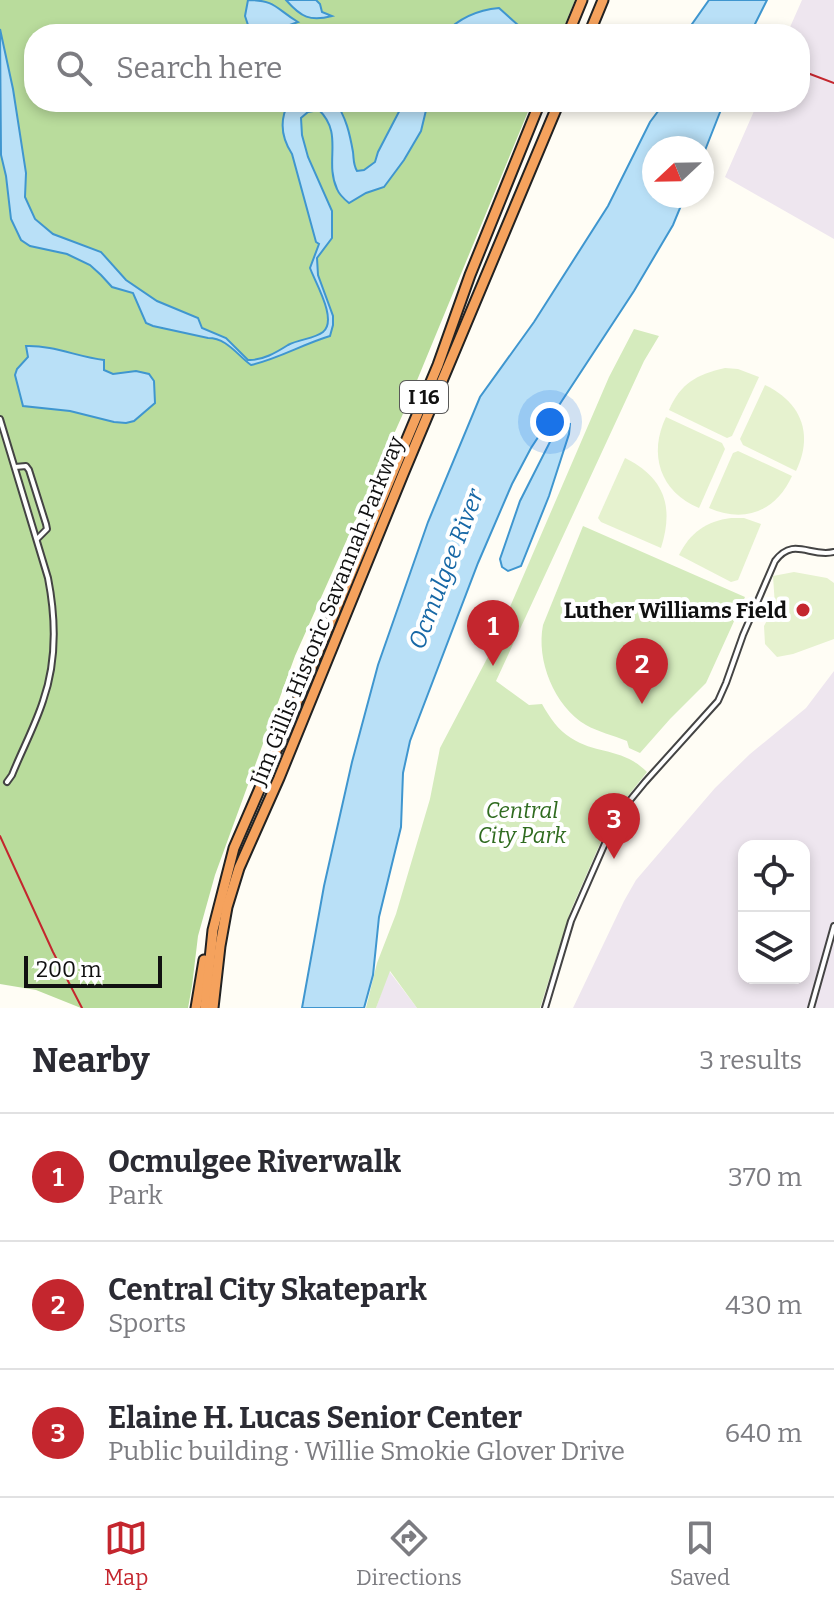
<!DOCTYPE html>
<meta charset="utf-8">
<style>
:root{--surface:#fff;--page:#f7f7f7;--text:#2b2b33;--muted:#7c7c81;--line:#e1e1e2;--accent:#c4262e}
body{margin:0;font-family:Bitter,serif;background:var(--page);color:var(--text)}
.controls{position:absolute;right:24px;bottom:24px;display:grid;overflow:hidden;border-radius:16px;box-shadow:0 4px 12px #0003}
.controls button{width:72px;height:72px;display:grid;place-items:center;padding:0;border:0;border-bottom:2px solid var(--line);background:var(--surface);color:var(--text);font:40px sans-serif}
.compass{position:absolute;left:642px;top:136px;width:72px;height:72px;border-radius:50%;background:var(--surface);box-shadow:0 4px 12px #0003;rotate:248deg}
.scale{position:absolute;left:24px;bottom:20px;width:138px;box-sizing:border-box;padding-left:8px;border:4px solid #111;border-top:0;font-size:22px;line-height:28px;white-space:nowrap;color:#111;-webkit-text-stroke:6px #fff;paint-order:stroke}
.you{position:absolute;left:550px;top:422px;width:28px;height:28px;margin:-20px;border:6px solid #fff;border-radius:50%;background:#1a73e8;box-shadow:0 0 0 12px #1a73e833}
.badge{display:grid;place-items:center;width:52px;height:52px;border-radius:50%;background:var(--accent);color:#fff;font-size:26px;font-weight:700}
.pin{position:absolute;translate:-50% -66px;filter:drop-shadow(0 2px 4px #0008)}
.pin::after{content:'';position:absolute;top:42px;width:28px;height:24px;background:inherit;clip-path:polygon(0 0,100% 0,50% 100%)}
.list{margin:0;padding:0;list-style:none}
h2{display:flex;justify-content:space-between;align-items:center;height:104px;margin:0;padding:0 32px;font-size:34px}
h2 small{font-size:26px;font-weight:400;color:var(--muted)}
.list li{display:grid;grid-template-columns:52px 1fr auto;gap:24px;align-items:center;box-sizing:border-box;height:128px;padding:0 32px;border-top:2px solid var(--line)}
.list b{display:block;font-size:30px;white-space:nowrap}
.list p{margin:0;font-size:26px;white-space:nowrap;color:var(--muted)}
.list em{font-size:26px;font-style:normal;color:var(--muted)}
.icon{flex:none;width:44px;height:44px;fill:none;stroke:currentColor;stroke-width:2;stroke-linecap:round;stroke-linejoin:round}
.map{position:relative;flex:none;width:834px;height:1008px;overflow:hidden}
.search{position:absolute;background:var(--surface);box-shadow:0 4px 12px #0003;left:24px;right:24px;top:24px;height:88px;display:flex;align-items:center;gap:20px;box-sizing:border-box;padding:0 28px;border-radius:32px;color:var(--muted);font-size:30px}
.sheet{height:488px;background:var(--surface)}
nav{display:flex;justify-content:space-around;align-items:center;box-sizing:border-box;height:112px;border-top:2px solid var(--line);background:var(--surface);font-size:22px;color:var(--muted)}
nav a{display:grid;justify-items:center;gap:4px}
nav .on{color:var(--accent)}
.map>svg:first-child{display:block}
.industrial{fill:#eee6ef;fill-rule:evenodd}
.green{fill:#d5ebbd}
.forest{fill:#b9dc9c}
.pitch{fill:#e6f2cf}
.water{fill:#b9e0f7;stroke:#3f96cf;stroke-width:2}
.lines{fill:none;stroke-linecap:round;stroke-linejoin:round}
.street-casing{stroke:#444;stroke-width:8}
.highway-casing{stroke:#222;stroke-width:13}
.street{stroke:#fff;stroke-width:4}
.highway{stroke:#f5a25d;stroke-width:9}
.rail{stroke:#c4262e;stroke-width:2}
.poi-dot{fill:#c4262e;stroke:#fff;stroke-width:3}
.labels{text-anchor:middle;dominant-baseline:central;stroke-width:8;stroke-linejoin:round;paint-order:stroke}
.shield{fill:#fff;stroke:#585858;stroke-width:2}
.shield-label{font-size:20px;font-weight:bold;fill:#111}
.poi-label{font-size:22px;font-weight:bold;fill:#111;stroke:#fff;text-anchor:end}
.street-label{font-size:22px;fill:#111;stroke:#fff}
.park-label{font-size:22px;font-style:italic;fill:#2f6b1f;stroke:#fff}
.water-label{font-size:24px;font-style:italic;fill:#1768a6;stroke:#fff}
</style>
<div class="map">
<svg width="834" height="1008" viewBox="0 0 834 1008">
<rect width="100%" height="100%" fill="#fffdf5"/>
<!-- industrial -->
<g class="industrial">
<polygon points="802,0 834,0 834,239 725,177 758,102 800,102 800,34 787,34"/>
<path d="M834 671V1008H573L624 901 636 880 715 788 750 754 806 708ZM744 846H804V978H744Z"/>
<polygon points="389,971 417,1008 376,1008"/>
</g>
<!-- green -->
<g class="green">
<path d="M634 329 659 336 644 361 496 681 529 705 542 704C550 718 558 730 571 738 597 755 622 747 647 772L616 811 607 812 603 816 602 823 606 830 571 910 540 1008H417L390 971 376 1008H366L377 963 396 914 430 799 440 748 491 651 609 377Z"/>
<path d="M583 526 745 597 706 683 670 719 640 753 629 748 627 741C613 735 598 732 586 725 554 706 536 660 543 625Z"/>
</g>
<!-- forest -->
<polygon class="forest" points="0,0 575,0 561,34 34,34 34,102 532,102 406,407 295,656 215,875 198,936 192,986 188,1008 81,1008 36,990 0,984"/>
<!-- pitch -->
<g class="pitch">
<path d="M725 368 738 369 759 377 732 436 727 438 669 410C680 384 697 374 725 368Z"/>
<path d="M765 385C801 402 814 434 796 471L743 445 740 439Z"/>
<path d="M666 417 722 443 725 449 699 508C660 492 648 454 666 417Z"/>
<path d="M738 451 792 476C776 511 745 524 709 508L733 453Z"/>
<path d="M625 458C665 478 674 507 661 548L601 522 598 518Z"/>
<path d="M731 518H744L761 524 738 580 731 582 679 555C690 533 706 521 731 518Z"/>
<polygon points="794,572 827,578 834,583 834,639 793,654 777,657 765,644 764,626 775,606 773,576"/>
</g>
<!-- water -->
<g class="water">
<path d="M248 0C276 0 276 9 298 22L265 34H251L245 16Z"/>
<path d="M286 0H316L320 4 322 12 332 16C310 22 301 17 286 0Z"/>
<polygon points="709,0 767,0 750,34 685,34"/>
<path d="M499 8 528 34 489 32 444 34C459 18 477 10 499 8Z"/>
<path d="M0 29 13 89 26 173 25 197 35 219 53 234 101 252 126 280 157 301 198 318 202 328 226 338 248 360C262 361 277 352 288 345 299 339 314 339 323 332 338 320 315 282 310 268L319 244 316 242 292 154C281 137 279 120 289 102H335C346 116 350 135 353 152 354 160 353 164 357 171L364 170 375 162 378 152 404 102H428L421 131 404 160 384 187 366 193 349 203C344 199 339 194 337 189 324 161 344 134 319 110L308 112 301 118 302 135 308 157 332 211V238L317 258 318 275 333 316V325L330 336C303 344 278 359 251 365 237 355 227 338 208 338L153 326 146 323 133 293 112 287 101 275 90 265 67 254 30 246 21 240 11 219 6 176 1 155Z"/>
<polygon points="665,102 724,102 702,158 702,148 654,148 654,196 685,196 673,225 634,291 531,448 512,484 478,563 410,741 403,773 401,827 379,917 373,975 364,1008 302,1008 324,886 352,762 378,665 428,522 480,397 534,322 608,206 650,122"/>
<path d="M26 346C53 345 78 357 104 360V370L113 374 136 371 149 374 154 381 155 403 134 421 126 423 114 422 70 411 23 406 15 375 17 369 28 357Z"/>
<polygon points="563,421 570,424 569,434 549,496 521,566 508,571 502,567 500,559 520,501 558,426"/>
</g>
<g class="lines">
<defs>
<g id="street">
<path d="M0 419 48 578C56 619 57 661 43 701 35 726 22 750 12 775L7 782"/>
<polyline points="15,467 26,466 29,470 46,524 47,529 37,539"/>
<path d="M545 1008 571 921 617 816 645 782 718 701 726 683 743 635 775 561C794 536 810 558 834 552"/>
<polyline points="811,1008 834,926"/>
</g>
<g id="highway">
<polyline points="568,34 582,0"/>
<polyline points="589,34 603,0"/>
<polyline points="196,1008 204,960"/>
<polyline points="205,1008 213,930 234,848 289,721 438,365 470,275 540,102"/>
<polyline points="213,1008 220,946 227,907 239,868 279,778 403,474 559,102"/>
</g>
</defs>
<!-- street casing -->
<use href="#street" class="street-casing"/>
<!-- highway casing -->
<use href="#highway" class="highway-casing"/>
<!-- street -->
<use href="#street" class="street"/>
<!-- highway -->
<use href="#highway" class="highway"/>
<!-- rail -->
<g class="rail">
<polyline points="810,74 834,83"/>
<polyline points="0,836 53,952 82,1008"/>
</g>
</g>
<!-- markers -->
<circle class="poi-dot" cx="803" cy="610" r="8"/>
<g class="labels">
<!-- shield labels -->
<rect class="shield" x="400" y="381" width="48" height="32" rx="6"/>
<g class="shield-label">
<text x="424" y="397">I 16</text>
</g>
<!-- poi labels -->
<g class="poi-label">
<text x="787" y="610">Luther Williams Field</text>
</g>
<!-- street labels -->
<g class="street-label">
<text transform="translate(327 611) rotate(-68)">Jim Gillis Historic Savannah Parkway</text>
</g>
<!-- park labels -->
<g class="park-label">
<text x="522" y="810">Central<tspan x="522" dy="25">City Park</tspan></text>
</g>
<!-- water labels -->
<g class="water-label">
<text transform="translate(446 569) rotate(-69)">Ocmulgee River</text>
</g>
</g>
</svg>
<div class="controls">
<button><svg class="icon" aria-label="locate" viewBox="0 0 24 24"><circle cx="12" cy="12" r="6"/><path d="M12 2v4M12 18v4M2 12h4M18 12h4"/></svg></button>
<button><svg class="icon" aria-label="layers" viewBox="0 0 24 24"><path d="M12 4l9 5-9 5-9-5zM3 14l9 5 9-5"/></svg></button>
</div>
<svg class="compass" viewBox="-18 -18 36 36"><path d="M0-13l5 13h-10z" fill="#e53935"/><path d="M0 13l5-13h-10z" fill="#7c7c81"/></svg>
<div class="scale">200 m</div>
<div class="you"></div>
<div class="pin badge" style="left:493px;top:666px">1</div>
<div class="pin badge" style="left:642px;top:704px">2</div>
<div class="pin badge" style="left:614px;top:859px">3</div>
<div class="search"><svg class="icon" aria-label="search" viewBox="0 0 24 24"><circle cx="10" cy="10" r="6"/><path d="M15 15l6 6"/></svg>Search here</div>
</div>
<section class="sheet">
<h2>Nearby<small>3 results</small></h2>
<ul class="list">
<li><span class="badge">1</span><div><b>Ocmulgee Riverwalk</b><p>Park</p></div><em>370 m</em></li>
<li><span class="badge">2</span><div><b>Central City Skatepark</b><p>Sports</p></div><em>430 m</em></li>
<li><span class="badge">3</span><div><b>Elaine H. Lucas Senior Center</b><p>Public building · Willie Smokie Glover Drive</p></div><em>640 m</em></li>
</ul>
</section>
<nav>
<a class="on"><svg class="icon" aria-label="map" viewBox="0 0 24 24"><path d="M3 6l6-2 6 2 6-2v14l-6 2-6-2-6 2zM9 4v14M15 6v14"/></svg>Map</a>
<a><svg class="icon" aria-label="directions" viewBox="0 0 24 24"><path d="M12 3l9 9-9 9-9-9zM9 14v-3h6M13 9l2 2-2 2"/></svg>Directions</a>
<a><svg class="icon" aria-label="saved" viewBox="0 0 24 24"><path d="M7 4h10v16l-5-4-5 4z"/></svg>Saved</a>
</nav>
